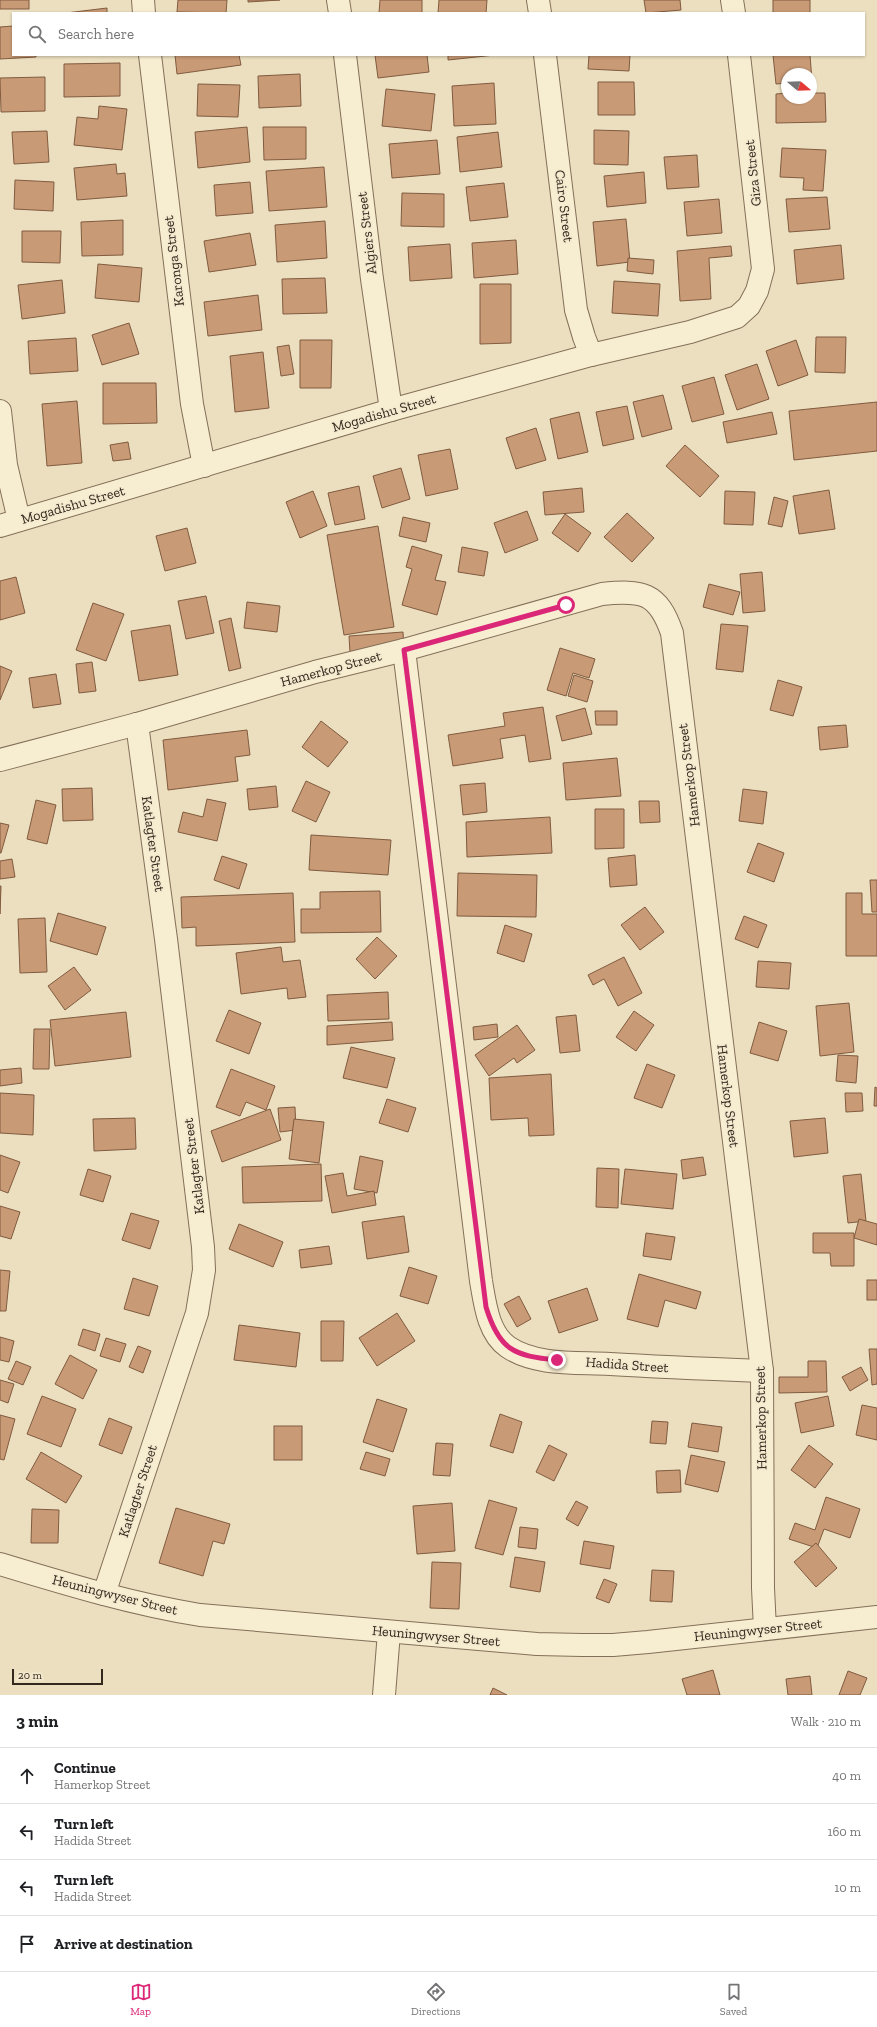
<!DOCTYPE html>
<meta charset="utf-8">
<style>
:root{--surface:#fff;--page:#f6f6f6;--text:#202124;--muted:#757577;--line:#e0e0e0;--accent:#db2777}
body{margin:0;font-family:"Zilla Slab",serif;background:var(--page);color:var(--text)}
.compass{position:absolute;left:781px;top:68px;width:36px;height:36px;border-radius:50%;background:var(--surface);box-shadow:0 1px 3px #0004;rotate:109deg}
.scale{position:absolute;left:12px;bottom:10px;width:91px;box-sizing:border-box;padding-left:4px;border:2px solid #33281c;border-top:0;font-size:11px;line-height:14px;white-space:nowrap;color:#33281c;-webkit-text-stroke:3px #f3e9ce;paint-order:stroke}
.stop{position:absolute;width:12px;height:12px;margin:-9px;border:3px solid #db2777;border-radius:50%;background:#fff}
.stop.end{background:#db2777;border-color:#fff;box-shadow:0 1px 4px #0008}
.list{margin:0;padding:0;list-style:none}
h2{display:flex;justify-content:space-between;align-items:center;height:52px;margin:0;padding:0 16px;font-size:17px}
h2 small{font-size:13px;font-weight:400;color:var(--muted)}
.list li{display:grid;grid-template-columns:26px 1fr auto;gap:12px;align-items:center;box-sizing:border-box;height:56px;padding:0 16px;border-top:1px solid var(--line)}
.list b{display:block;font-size:15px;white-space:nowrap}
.list p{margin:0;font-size:13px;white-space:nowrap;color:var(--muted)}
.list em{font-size:13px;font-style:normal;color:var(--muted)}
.icon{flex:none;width:22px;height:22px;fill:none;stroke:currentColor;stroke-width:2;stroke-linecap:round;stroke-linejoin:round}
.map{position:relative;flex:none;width:877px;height:1695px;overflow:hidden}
.search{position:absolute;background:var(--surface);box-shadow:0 1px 3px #0004;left:12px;right:12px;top:12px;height:44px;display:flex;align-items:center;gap:10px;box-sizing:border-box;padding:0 14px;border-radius:0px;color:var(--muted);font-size:15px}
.sheet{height:276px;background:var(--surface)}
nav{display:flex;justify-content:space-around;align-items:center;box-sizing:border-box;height:56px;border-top:1px solid var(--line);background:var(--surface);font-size:11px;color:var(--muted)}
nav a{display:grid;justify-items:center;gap:2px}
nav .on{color:var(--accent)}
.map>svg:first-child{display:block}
.building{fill:#c89a76;stroke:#815b3f}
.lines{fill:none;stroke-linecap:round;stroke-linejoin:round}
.street-casing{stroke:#837058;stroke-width:24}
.street{stroke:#f7edd1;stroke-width:22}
.route{stroke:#db2777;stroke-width:5}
.labels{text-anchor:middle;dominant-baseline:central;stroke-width:3;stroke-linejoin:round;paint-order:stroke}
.street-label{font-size:14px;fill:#33281c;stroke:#f3e9ce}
</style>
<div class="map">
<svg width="877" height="1695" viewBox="0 0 877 1695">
<rect width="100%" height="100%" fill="#ebdfbf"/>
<!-- building -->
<g class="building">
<rect x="0" y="0" width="29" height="9"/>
<polygon points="178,0 227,0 226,13 177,12"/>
<polygon points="248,0 280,0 248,2"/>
<polygon points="380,0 422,0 422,13 379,13"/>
<polygon points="439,0 487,0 486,13 438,13"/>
<polygon points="644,0 680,0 681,10 646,13"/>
<rect x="773" y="0" width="37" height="13"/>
<polygon points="107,8 107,13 66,13"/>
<polygon points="13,26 13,55 36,55 36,57 0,59 0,27"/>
<polygon points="175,55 239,55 241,65 177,74"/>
<polygon points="375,55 427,55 429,72 378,78"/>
<polygon points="448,55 495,55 448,60"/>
<polygon points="589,55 630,55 629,71 588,69"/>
<polygon points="773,55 810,55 812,81 811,74 787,74 787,83 776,84"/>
<polygon points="120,63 120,96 64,97 64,64"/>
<polygon points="300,74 301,106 259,108 258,76"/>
<polygon points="45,77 45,111 1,112 0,78"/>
<polygon points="598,82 634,82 635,115 598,115"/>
<polygon points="494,83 496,124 454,126 452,86"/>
<polygon points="198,84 240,85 238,117 197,116"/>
<polygon points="386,89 435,94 431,131 382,126"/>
<polygon points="787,93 787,98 811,98 811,93 825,93 826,122 776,123 776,94"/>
<polygon points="99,106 127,109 122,150 74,145 77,117 98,119"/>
<polygon points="247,127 250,162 198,168 195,132"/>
<polygon points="263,127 306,127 306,159 264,160"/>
<polygon points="594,130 629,131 628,165 594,164"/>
<polygon points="47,131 49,162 14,164 12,132"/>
<polygon points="498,132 502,167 460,172 457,137"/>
<polygon points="437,140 440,174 392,178 389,144"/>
<polygon points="782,148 826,150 823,191 803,190 804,178 780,177"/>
<polygon points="697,155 699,187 667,189 664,157"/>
<polygon points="116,164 117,174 125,173 127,196 77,200 74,168"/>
<polygon points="324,167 327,207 269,211 266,171"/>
<polygon points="644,172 646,203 607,207 604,176"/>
<polygon points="15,180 54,182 53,211 14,209"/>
<polygon points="250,182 253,213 216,216 214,185"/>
<polygon points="504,183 508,217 470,221 466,187"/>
<polygon points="402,193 444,194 444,227 401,226"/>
<polygon points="827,197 830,229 789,232 786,199"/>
<polygon points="719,199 722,233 687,236 684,202"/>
<polygon points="626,219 630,262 597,266 593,222"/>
<polygon points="123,220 123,255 82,256 81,222"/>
<polygon points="325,221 327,258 277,262 275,225"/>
<polygon points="22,231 61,231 60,263 22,262"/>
<polygon points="250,233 256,265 209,272 204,241"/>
<polygon points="516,240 518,274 474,278 472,243"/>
<polygon points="450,244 452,278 410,281 408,247"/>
<polygon points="841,245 844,279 797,284 794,250"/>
<polygon points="731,246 732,256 709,258 711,299 680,301 677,251"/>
<polygon points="628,258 654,260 653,274 627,271"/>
<polygon points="98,264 142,268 139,302 95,298"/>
<polygon points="325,278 327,313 283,314 282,279"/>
<polygon points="62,280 65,313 22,319 18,285"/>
<polygon points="614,281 660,284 658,316 612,313"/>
<polygon points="480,284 511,284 511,343 480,344"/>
<polygon points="258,295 262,330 208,336 204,302"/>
<polygon points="129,323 139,354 102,365 92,335"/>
<polygon points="816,337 846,337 845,373 815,372"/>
<polygon points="76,338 78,371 30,374 28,341"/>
<polygon points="300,340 332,340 331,388 300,388"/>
<polygon points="796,340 808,375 778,386 766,351"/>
<polygon points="289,345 294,374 281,376 277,347"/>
<polygon points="263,352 269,408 235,412 230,356"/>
<polygon points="757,364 769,399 737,410 725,375"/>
<polygon points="714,377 724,414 692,422 682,386"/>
<polygon points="103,383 156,383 157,423 103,424"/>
<polygon points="663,395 672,429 642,437 633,402"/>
<polygon points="77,401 82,463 47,466 42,404"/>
<polygon points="877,402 877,451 794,460 789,411"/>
<polygon points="627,406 634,439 603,446 596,412"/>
<polygon points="579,412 588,452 558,459 550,419"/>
<polygon points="772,412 777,434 727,443 723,422"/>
<polygon points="536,428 546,460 516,469 506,438"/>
<polygon points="128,442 131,459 113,461 110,445"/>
<polygon points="685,445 719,476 700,497 666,466"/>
<polygon points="450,449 458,489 426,496 418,455"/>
<polygon points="401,468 410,499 382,508 373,476"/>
<polygon points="359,486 365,519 335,525 328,493"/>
<polygon points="582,488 584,512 545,515 543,492"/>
<polygon points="829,490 835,529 799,534 793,496"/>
<polygon points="313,491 327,526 300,538 286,502"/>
<polygon points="725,491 755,492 753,525 724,524"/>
<polygon points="774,497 788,501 782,527 768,524"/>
<polygon points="527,511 538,540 505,553 494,523"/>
<polygon points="627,513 654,538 632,562 604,537"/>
<polygon points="565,514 591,533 578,552 552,533"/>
<polygon points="403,517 430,523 426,542 399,536"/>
<polygon points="378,526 394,627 344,635 327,535"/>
<polygon points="187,528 196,563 165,571 156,536"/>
<polygon points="412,546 442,555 435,580 446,582 437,615 402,605 412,569 406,567"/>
<polygon points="462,547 488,552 484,576 458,572"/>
<polygon points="762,572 765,611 743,613 740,574"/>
<polygon points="16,577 25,613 0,620 0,581"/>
<polygon points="709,584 740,592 733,615 703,607"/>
<polygon points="206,596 214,633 186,639 178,601"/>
<polygon points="247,602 280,606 277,632 244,628"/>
<polygon points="93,603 124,614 106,661 76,650"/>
<polygon points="231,618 241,668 229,671 219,621"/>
<polygon points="721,624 748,626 743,672 716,669"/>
<polygon points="170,625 178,675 139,681 131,631"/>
<polygon points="403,632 404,649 350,653 349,636"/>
<polygon points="560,648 595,659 589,678 573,673 566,696 547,690"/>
<polygon points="92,662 96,691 79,693 76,664"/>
<polygon points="0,666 12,671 0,700"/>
<polygon points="56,674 61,704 33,708 29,678"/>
<polygon points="574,675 593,681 587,702 568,696"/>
<polygon points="778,680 802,687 793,716 770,710"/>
<polygon points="543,707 551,759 529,762 525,735 500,739 503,758 453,766 448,735 505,726 503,713"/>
<polygon points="585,708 592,734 562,741 556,716"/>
<polygon points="595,711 617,711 617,725 596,725"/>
<polygon points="321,721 348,742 328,767 302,747"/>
<polygon points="846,725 848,747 820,750 818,727"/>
<polygon points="247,730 250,755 235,757 238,781 168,790 163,740"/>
<polygon points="617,758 621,796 566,800 563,763"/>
<polygon points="306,781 330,792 316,822 292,811"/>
<polygon points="485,783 487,812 463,815 460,785"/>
<polygon points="276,786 278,807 249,810 247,789"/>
<polygon points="92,788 93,820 63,821 62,789"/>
<polygon points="743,789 767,792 763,824 739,821"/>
<polygon points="207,799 226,803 217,841 178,832 183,812 203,817"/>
<polygon points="36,800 56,805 47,844 27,839"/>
<polygon points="639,801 659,801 660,822 640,823"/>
<polygon points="595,809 624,809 624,848 595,849"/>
<polygon points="550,817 552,853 467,857 466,822"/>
<polygon points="0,823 9,825 1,853 0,853"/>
<polygon points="311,835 391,840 388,875 309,870"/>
<polygon points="758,843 784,853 774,882 747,872"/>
<polygon points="635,855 637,885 610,887 608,858"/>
<polygon points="222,856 247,864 239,889 214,880"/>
<polygon points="12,859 15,877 0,879 0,861"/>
<polygon points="458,873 537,875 536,917 457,916"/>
<polygon points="870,880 877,880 877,912 872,912"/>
<polygon points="0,886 1,886 0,914"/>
<polygon points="380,891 381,932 301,933 301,909 320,909 320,892"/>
<polygon points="293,893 295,942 196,946 196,927 182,928 181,897"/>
<polygon points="846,893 862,893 862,914 877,914 877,956 846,956"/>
<polygon points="645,907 664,932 640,950 621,925"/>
<polygon points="58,913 106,927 97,955 50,941"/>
<polygon points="744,916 767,925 758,948 735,939"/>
<polygon points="45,918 47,972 20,973 18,919"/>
<polygon points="505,925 532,934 524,962 497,953"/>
<polygon points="377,937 397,956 375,979 356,959"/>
<polygon points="281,947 283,962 300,960 306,997 288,999 287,988 241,994 236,953"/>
<polygon points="624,957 642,993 618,1006 604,979 593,985 588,975"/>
<polygon points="758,961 791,963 789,989 756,987"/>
<polygon points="74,967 91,990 65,1010 48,986"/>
<polygon points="388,992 389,1019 328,1021 327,995"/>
<polygon points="849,1003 854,1052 820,1056 816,1006"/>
<polygon points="229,1010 261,1023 249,1054 216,1041"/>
<polygon points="634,1011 654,1025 636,1051 616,1037"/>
<polygon points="126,1012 131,1057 55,1066 50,1020"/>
<polygon points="576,1015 580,1051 560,1053 556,1017"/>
<polygon points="392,1022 393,1040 327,1045 327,1026"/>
<polygon points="759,1022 787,1031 778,1061 750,1053"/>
<polygon points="497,1024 498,1037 474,1040 473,1027"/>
<polygon points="517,1025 535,1050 517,1063 514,1058 489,1076 475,1055"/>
<polygon points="34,1029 50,1029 49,1069 33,1069"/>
<polygon points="351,1047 395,1058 387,1088 343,1078"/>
<polygon points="838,1055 858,1056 856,1083 836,1081"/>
<polygon points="647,1064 675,1075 662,1108 634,1098"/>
<polygon points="21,1068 22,1083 0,1086 0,1070"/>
<polygon points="231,1069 275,1086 266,1110 246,1102 240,1116 216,1107"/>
<polygon points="551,1074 554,1135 529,1136 528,1118 491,1120 489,1078"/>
<polygon points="875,1087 877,1088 877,1106 874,1106"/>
<polygon points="0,1093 34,1095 33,1135 0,1133"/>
<polygon points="845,1093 862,1093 863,1111 846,1112"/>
<polygon points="387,1099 416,1108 408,1132 379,1123"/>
<polygon points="295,1107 296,1130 280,1132 278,1108"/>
<polygon points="270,1109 281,1140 222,1162 211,1131"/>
<polygon points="135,1118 136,1149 94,1151 93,1119"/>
<polygon points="825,1118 828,1153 794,1157 790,1121"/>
<polygon points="294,1119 324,1122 319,1163 289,1159"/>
<polygon points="0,1155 20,1162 8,1193 0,1190"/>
<polygon points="360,1156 383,1161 377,1193 354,1189"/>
<polygon points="703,1157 706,1175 683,1179 681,1160"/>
<polygon points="321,1164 322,1201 243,1203 242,1167"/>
<polygon points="597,1168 619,1169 618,1208 596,1207"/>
<polygon points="88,1169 111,1176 103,1202 80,1195"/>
<polygon points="625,1169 677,1174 673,1209 621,1204"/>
<polygon points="343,1173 347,1196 374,1191 376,1205 332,1213 325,1176"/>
<polygon points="861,1174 866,1221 848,1223 843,1176"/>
<polygon points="0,1206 20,1212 11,1239 0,1236"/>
<polygon points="131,1213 159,1221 150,1249 122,1240"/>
<polygon points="404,1216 409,1252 367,1259 362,1222"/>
<polygon points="859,1219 877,1224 877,1245 854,1238"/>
<polygon points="239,1224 283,1242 273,1267 229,1249"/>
<polygon points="646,1233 675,1237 671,1260 643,1256"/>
<polygon points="813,1233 854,1233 854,1266 831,1266 830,1253 813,1253"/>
<polygon points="329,1246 332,1264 301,1268 299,1250"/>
<polygon points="409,1267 437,1276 428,1304 400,1296"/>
<polygon points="0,1270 10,1271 6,1311 0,1311"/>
<polygon points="639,1274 701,1292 696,1309 665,1300 658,1327 627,1319"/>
<polygon points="133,1278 158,1286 149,1316 124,1309"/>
<rect x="867" y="1280" width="10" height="20"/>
<polygon points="587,1288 598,1320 559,1333 548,1301"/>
<polygon points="519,1296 531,1319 517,1327 504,1304"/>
<polygon points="397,1313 415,1341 377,1366 359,1338"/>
<polygon points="321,1321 344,1321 343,1361 321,1361"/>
<polygon points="239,1325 300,1333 296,1367 234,1360"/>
<polygon points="83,1329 100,1334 95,1351 78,1345"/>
<polygon points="0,1337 14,1341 9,1362 0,1360"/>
<polygon points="106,1338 126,1344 120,1362 100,1356"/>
<polygon points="138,1346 151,1351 143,1373 129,1367"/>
<polygon points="869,1349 877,1349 877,1384 872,1385"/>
<polygon points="70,1355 97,1370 83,1399 55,1384"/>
<polygon points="16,1361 31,1367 23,1385 8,1379"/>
<polygon points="808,1361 826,1361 827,1392 779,1393 779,1377 808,1377"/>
<polygon points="861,1367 868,1380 850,1391 842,1377"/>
<polygon points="0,1380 14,1384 8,1403 0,1400"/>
<polygon points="42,1396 76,1409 61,1447 27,1434"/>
<polygon points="828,1396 834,1426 801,1433 795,1403"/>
<polygon points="377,1399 407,1409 393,1452 363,1442"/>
<polygon points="862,1405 877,1408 877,1440 856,1435"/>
<polygon points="500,1414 522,1422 513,1453 490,1446"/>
<polygon points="0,1415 15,1419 4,1460 0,1459"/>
<polygon points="109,1418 132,1427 122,1454 99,1445"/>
<polygon points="652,1421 668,1422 666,1444 650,1443"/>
<polygon points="692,1423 722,1427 718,1452 688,1447"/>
<rect x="274" y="1426" width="28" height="34"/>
<polygon points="436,1443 453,1444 450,1476 433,1475"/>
<polygon points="549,1445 567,1454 554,1481 536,1472"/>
<polygon points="809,1445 833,1464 815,1488 791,1470"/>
<polygon points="41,1452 82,1476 66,1503 26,1479"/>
<polygon points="366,1452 390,1459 385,1476 360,1469"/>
<polygon points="691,1455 725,1462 718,1492 685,1484"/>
<polygon points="680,1470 681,1492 657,1493 656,1471"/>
<polygon points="826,1497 860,1509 850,1538 824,1529 817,1548 789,1539 795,1523 815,1530"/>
<polygon points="489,1500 517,1508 503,1555 475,1548"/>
<polygon points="576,1501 588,1507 578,1526 566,1519"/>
<polygon points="452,1503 455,1551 417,1554 413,1506"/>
<polygon points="176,1508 230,1524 224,1544 213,1541 203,1576 159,1563"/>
<polygon points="32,1509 59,1510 58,1543 31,1543"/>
<polygon points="520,1527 538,1529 536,1549 518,1547"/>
<polygon points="584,1541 614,1546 610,1569 580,1564"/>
<polygon points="816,1543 837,1568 816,1587 794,1562"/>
<polygon points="515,1557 545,1562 540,1592 510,1587"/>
<polygon points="432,1562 461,1563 459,1609 430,1608"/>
<polygon points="652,1570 674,1571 672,1602 650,1601"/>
<polygon points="604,1579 617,1584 609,1603 596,1598"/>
<polygon points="713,1670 720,1695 687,1695 682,1679"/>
<polygon points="848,1671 867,1678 860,1695 839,1695"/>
<polygon points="810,1676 812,1695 788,1695 786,1679"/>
<polygon points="493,1688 507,1695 490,1695"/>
</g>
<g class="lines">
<defs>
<g id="street">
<polyline points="143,0 144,13"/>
<polyline points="338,0 340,13"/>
<polyline points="538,0 540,13"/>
<polyline points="732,0 734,13"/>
<polyline points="150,55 192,404 204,466"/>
<polyline points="345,55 372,279 391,410"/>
<polyline points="545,55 576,310 584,337 591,355"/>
<polyline points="0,411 6,465 19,520"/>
<polyline points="0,526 391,410 591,355 690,332 737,317 749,306 757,291 763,269 739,55"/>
<path d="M404 650 481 1281C485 1304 488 1333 508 1347 536 1366 578 1362 610 1364 660 1367 711 1369 762 1371"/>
<path d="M0 760 137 724 315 672 404 650 602 594C642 590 658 592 672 633L762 1371 763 1588 765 1629"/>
<path d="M0 1564C66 1584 132 1604 200 1615L537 1644 582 1645H613L648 1642 877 1617"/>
<polyline points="104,1594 197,1313 204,1270 203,1247 166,939 137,724"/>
<polyline points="384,1695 389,1632"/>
</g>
</defs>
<!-- street casing -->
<use href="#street" class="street-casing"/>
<!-- street -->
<use href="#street" class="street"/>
</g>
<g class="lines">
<!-- route -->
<path class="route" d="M557 1360C514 1356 499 1350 486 1307L404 650 566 605"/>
</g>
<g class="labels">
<!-- street labels -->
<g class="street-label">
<text transform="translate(753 173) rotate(-96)">Giza Street</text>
<text transform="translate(564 206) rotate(83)">Cairo Street</text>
<text transform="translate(367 233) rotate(-97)">Algiers Street</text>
<text transform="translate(174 261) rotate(-97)">Karonga Street</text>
<text transform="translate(384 413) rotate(-16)">Mogadishu Street</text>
<text transform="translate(73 505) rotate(-16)">Mogadishu Street</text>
<text transform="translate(331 669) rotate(-15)">Hamerkop Street</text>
<text transform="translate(689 775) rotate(-97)">Hamerkop Street</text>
<text transform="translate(153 844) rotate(82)">Katlagter Street</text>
<text transform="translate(728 1096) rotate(83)">Hamerkop Street</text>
<text transform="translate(194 1166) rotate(-97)">Katlagter Street</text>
<text transform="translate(627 1365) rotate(4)">Hadida Street</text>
<text transform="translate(761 1418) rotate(-91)">Hamerkop Street</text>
<text transform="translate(138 1491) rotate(-72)">Katlagter Street</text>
<text transform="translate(115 1595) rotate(14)">Heuningwyser Street</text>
<text transform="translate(758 1630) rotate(-6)">Heuningwyser Street</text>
<text transform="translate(436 1636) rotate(5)">Heuningwyser Street</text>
</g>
</g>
</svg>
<svg class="compass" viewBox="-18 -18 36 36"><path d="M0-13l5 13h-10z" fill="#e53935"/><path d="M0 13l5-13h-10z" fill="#757577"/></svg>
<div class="scale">20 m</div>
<div class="stop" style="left:566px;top:605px"></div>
<div class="stop end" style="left:557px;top:1360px"></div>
<div class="search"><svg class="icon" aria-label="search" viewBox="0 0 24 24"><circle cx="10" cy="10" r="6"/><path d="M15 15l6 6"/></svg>Search here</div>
</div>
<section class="sheet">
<h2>3 min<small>Walk · 210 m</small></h2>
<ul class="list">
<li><svg class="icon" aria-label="ahead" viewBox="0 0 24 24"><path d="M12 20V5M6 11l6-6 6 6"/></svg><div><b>Continue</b><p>Hamerkop Street</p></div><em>40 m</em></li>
<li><svg class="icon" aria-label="left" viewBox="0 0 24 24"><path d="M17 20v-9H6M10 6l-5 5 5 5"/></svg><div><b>Turn left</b><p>Hadida Street</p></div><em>160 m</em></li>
<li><svg class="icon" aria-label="left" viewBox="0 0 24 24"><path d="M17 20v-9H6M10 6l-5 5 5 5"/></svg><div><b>Turn left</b><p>Hadida Street</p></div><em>10 m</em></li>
<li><svg class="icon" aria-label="arrive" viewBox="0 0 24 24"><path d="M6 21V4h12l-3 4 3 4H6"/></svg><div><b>Arrive at destination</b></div></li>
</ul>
</section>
<nav>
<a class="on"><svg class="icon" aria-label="map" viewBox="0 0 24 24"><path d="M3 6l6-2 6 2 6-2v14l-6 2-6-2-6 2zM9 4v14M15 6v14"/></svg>Map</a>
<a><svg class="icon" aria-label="directions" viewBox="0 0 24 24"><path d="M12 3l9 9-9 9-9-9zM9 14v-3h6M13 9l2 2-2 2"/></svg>Directions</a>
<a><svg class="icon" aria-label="saved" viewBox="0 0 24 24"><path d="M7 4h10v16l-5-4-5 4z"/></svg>Saved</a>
</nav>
